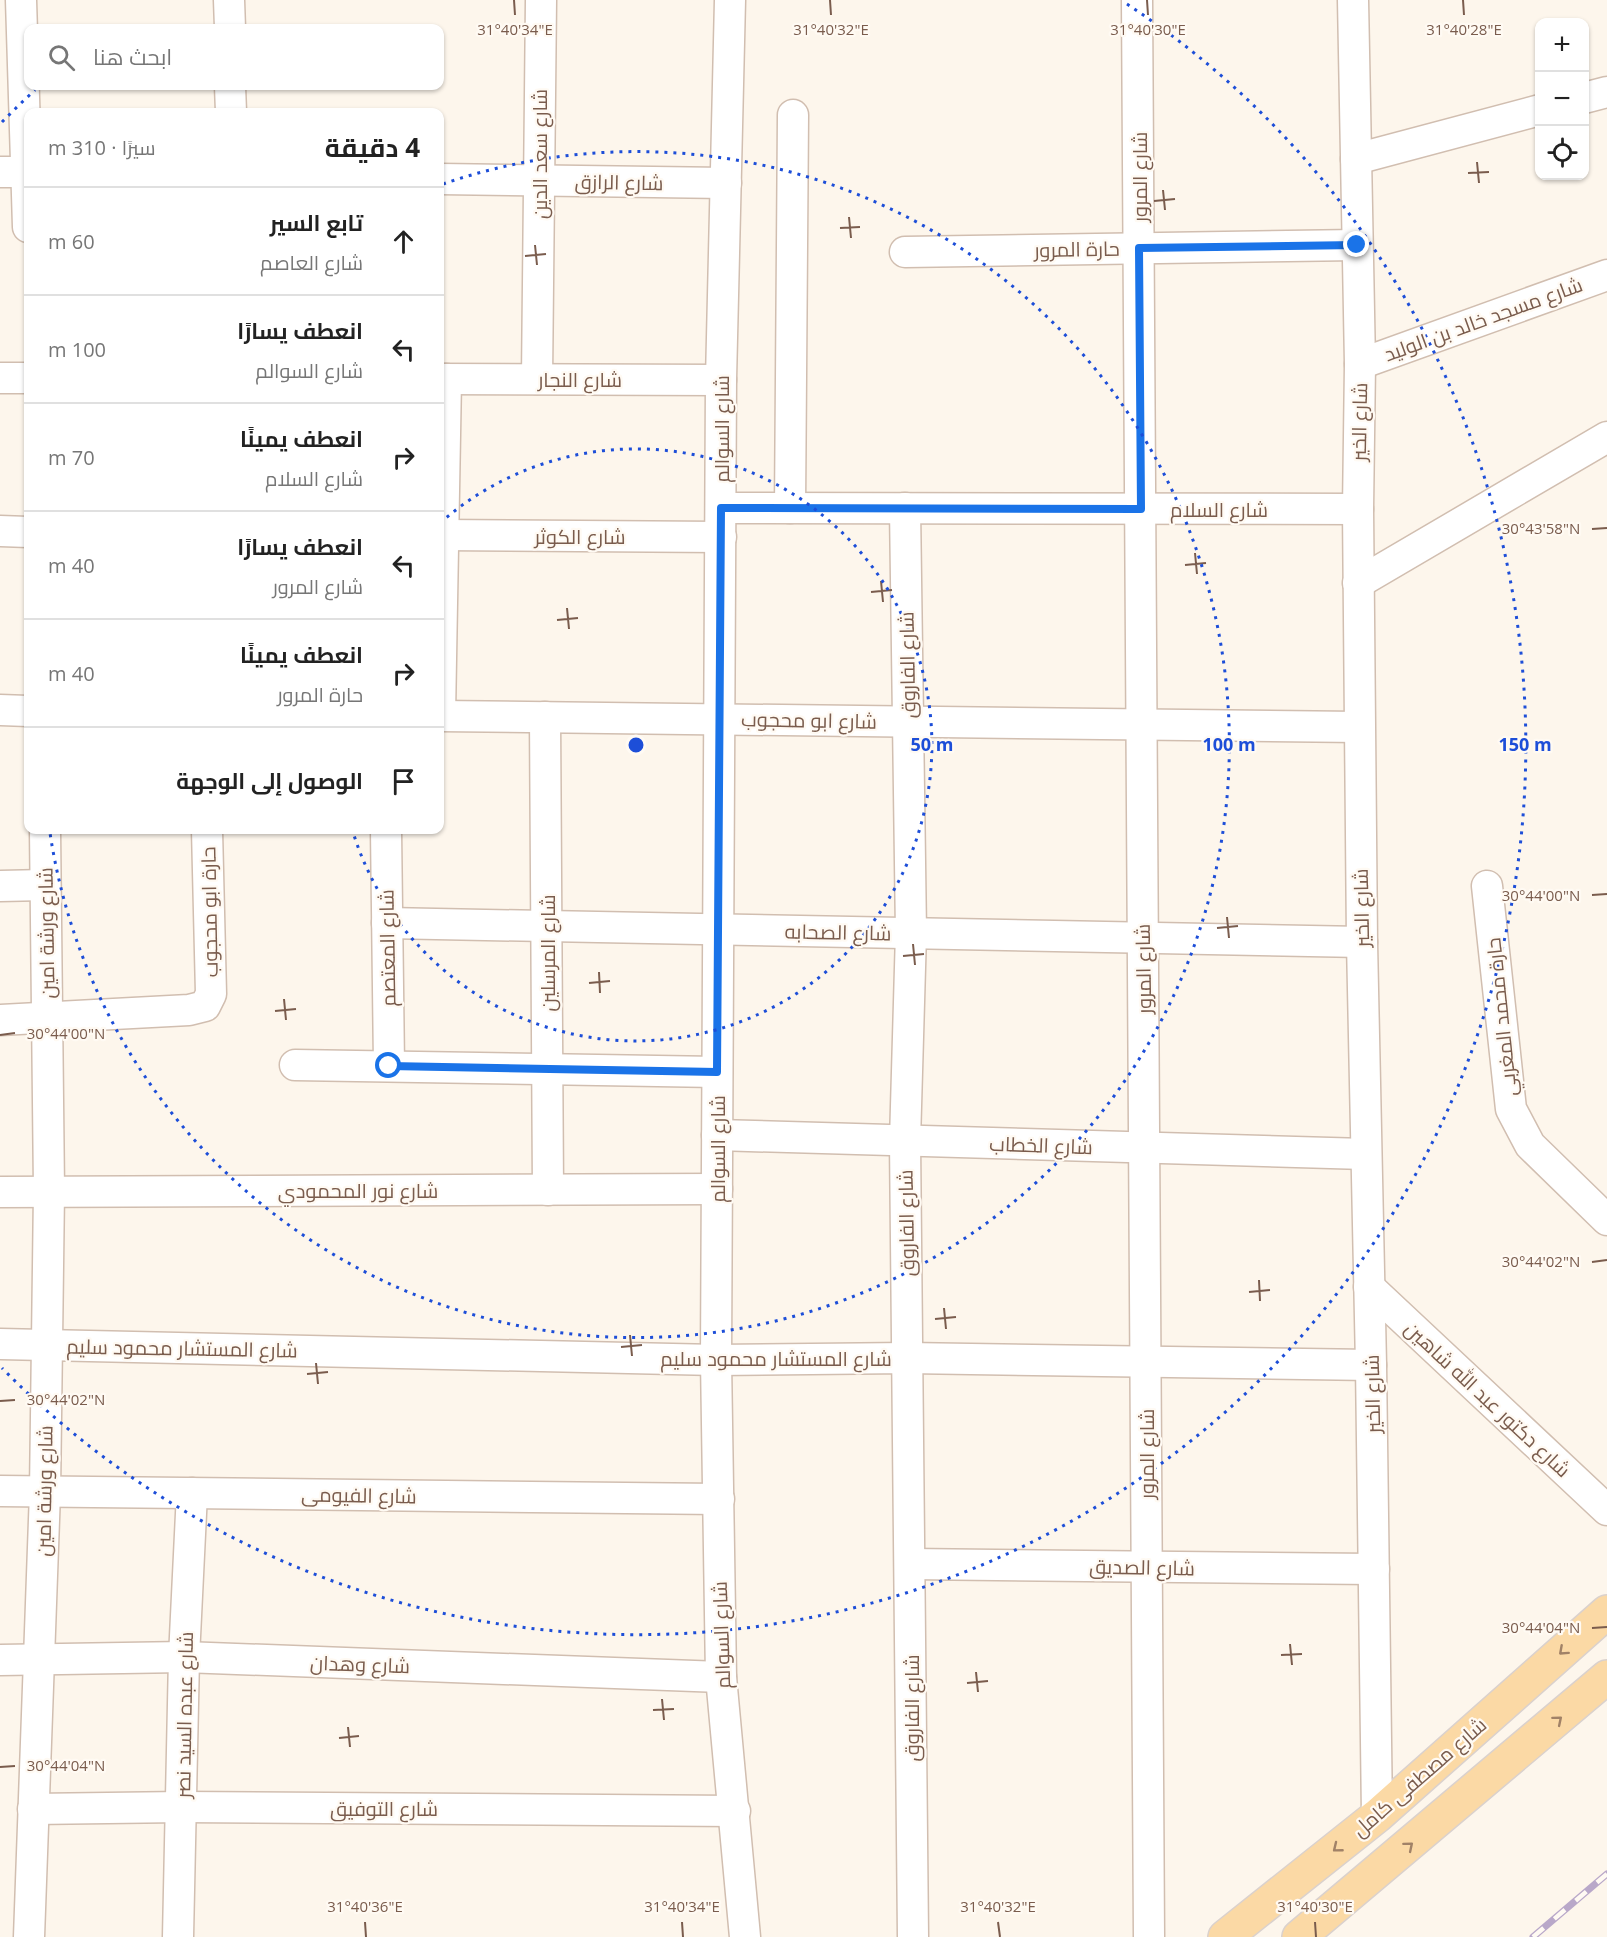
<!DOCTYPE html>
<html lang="ar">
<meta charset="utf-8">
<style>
:root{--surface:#fff;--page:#f2f2f2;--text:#222;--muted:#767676;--line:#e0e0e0}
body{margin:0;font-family:"Open Sans",Cairo,sans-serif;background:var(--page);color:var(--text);direction:rtl}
.controls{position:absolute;right:18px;top:18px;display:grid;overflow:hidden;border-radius:12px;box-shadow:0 2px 4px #0004}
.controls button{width:54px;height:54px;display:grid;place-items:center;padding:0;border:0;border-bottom:2px solid var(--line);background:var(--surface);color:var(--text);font:30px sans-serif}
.stop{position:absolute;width:18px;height:18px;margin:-14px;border:4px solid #1a73e8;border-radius:50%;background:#fff}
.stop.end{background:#1a73e8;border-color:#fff;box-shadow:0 2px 6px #0008}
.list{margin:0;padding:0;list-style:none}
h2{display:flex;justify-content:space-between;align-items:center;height:78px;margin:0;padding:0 24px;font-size:26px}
h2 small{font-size:20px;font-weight:400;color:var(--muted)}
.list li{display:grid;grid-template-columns:39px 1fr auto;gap:18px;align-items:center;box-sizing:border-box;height:108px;padding:0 24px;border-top:2px solid var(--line)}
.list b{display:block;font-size:22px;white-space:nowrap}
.list p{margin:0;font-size:20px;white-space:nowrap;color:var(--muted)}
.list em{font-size:20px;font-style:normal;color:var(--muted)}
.icon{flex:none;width:33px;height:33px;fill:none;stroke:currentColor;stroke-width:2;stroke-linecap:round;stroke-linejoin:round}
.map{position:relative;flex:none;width:1607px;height:1937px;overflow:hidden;direction:ltr}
.search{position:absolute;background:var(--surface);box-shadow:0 2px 4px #0004;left:24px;top:24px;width:420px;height:66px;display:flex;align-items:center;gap:15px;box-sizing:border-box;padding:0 21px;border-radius:12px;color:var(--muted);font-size:22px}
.panel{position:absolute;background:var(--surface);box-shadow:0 2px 4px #0004;left:24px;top:108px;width:420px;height:726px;border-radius:12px;direction:rtl}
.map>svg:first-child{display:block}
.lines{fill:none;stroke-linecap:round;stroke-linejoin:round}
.minor-casing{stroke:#d1beb0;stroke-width:33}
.primary-casing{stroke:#dad1cd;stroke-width:36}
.minor{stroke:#fff;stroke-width:30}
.primary{stroke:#fbd9a5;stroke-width:33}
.rail-casing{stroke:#b9a8c9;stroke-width:7}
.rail{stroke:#fffaf3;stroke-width:4.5;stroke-dasharray:14;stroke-linecap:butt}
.oneway{stroke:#a18267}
.route{stroke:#1a73e8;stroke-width:8}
.ticks{fill:none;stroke:#7a5c4d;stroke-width:2}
.ring{fill:none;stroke:#1d4ed8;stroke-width:3;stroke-dasharray:3 6}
.labels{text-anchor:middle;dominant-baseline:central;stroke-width:4.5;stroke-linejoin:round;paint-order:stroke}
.street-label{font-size:20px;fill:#7a5c4d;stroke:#fffaf3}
.ticks-label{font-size:15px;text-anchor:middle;fill:#7a5c4d;stroke:#fffaf3;stroke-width:4.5;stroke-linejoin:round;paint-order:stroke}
.centre{fill:#1d4ed8;stroke:#fffaf3;stroke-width:3}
.ring-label{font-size:18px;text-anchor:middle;font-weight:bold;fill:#1d4ed8;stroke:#fffaf3;stroke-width:4.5;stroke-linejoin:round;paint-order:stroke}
</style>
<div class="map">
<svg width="1607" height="1937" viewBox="0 0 1607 1937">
<rect width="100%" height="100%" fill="#fdf6ec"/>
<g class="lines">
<defs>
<g id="minor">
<polyline points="21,0 28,227"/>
<polyline points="229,0 230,28"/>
<polyline points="730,0 721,380 716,1360 721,1677 745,1937"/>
<polyline points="1137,0 1149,1937"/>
<polyline points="1353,0 1360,364 1358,509 1362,942 1371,1365 1377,1816"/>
<polyline points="230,86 231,112"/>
<polyline points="1584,98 1607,92"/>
<polyline points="1356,159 1540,110"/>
<polyline points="0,172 28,172"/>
<polyline points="440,179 726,183"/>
<polyline points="905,252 1357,245"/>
<polyline points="1360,364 1607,275"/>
<polyline points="0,378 28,378"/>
<polyline points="440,379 721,380"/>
<polyline points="537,379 541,0"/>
<polyline points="721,508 1358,509"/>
<polyline points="790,508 793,115"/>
<polyline points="905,508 911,933 905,1141 913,1937"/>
<polyline points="0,531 28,532"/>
<polyline points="440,535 721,537"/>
<polyline points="1358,583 1607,437"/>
<polyline points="0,710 28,711"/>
<polyline points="440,715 446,379"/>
<polyline points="440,716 1359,727"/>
<polyline points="545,717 548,1190"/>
<polyline points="386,830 389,1066"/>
<polyline points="0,886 45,885"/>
<polyline points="1487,886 1511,1109 1530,1145 1607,1220"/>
<polyline points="387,923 1362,942"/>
<polyline points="0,1020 189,1010 205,1006 211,994 207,830"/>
<polyline points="295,1065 717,1072"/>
<polyline points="717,1135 1365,1154"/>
<polyline points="0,1192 717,1189"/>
<polyline points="1369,1287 1607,1510"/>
<polyline points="0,1344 716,1360 908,1358 1371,1365"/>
<polyline points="0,1491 719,1499"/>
<polyline points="910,1564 1374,1569"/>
<polyline points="0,1660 184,1657 721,1677"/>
<polyline points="33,1809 182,1807 735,1811"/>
<polyline points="29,1937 45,1492 49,1191 45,830"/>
<polyline points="178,1937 184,1657 192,1493"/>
</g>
<g id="primary">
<polyline points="1225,1937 1377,1816 1607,1612"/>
<polyline points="1299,1937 1607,1677"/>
</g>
</defs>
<!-- minor casing -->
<use href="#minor" class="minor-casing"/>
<!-- primary casing -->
<use href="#primary" class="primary-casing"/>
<!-- minor -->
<use href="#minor" class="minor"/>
<!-- primary -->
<use href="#primary" class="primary"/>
<defs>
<polyline id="rail" points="1533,1937 1607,1874"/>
</defs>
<!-- rail casing -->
<use href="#rail" class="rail-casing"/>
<!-- rail -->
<use href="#rail" class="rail"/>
</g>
<!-- one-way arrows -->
<defs><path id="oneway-chevron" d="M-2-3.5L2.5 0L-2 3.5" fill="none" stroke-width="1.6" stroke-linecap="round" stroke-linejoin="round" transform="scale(1.5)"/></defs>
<g class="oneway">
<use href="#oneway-chevron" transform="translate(1563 1651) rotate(138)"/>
<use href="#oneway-chevron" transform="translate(1558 1720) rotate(-40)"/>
<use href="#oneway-chevron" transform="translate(1409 1846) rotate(-40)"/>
<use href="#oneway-chevron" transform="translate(1337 1848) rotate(141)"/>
</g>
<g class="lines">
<!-- route -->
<polyline class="route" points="389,1066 717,1072 721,508 1141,509 1139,248 1357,245"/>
</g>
<!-- ticks -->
<path class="ticks" d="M514 0 515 15M830 0 831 15M1147 0 1148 15M1463 0 1464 15M1477 162 1479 183M1468 173 1489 172M1163 190 1165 210M1154 201 1175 199M849 217 851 238M840 228 860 227M535 245 537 265M525 256 546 254M1592 529 1607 528M1195 553 1197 574M1185 565 1206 563M881 581 883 602M871 592 892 590M567 608 569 629M557 620 578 618M1592 895 1607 894M1227 917 1229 938M1217 928 1238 926M913 944 915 965M903 956 924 954M599 972 600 993M589 983 610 981M284 999 286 1020M275 1011 296 1009M0 1035 15 1033M1592 1262 1607 1260M1259 1280 1260 1301M1249 1292 1270 1290M944 1308 946 1329M935 1319 956 1317M630 1335 632 1356M621 1347 642 1345M316 1363 318 1384M307 1374 328 1372M0 1401 15 1400M1592 1628 1607 1627M1290 1644 1292 1665M1281 1655 1302 1654M976 1672 978 1692M967 1683 988 1681M662 1699 664 1720M653 1710 674 1709M348 1727 350 1747M339 1738 359 1736M0 1767 15 1766M365 1922 366 1937M682 1922 683 1937M998 1922 1000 1937M1315 1922 1316 1937"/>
<!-- distance rings -->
<g class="ring">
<path d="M440 523A296 296 0 1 1 353 832"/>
<path d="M443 184A593 593 0 1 1 50 833"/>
<path d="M2 122A889 889 0 0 1 35 90M1127 4A889 889 0 1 1 2 1368"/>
</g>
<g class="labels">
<!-- street labels -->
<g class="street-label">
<text transform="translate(539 154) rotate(-90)">شارع سعد الدين</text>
<text transform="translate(1139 177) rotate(-90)">شارع المرور</text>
<text transform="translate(619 182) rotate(1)">شارع الرازق</text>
<text transform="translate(1077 249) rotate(-1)">حارة المرور</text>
<text transform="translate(1483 319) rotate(-20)">شارع مسجد خالد بن الوليد</text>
<text x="580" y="379">شارع النجار</text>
<text transform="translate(1359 422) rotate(-89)">شارع الخير</text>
<text transform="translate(721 429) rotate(-90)">شارع السوالم</text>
<text x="1219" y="509">شارع السلام</text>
<text x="580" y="536">شارع الكوثر</text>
<text transform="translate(907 665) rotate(-91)">شارع الفاروق</text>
<text transform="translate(809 720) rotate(1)">شارع ابو محجوب</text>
<text transform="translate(1361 908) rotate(-91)">شارع الخير</text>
<text transform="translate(209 912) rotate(-91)">حارة ابو محجوب</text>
<text transform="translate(838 932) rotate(1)">شارع الصحابه</text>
<text transform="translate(46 933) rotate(-91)">شارع ورشة امين</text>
<text transform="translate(387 948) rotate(-91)">شارع المعتصم</text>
<text transform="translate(547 953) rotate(-90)">شارع المرسلين</text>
<text transform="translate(1143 969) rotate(-91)">شارع المرور</text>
<text transform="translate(1501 1017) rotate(-96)">حارة محمد المغربي</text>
<text transform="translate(1041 1145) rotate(2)">شارع الخطاب</text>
<text transform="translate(717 1149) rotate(-90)">شارع السوالم</text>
<text x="358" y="1190">شارع نور المحمودي</text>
<text transform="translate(906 1223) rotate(-91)">شارع الفاروق</text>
<text transform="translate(182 1348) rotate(1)">شارع المستشار محمود سليم</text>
<text x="776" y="1358">شارع المستشار محمود سليم</text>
<text transform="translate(1372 1394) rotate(-91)">شارع الخير</text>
<text transform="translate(1488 1399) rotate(43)">شارع دكتور عبد الله شاهين</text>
<text transform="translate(1146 1454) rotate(-90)">شارع المرور</text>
<text transform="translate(44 1491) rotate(-89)">شارع ورشة امين</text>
<text transform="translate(359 1495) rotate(1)">شارع الفيومى</text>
<text transform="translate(1142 1567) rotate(1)">شارع الصديق</text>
<text transform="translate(721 1635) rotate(-92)">شارع السوالم</text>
<text transform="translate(360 1664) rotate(2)">شارع وهدان</text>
<text transform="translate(911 1708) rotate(-90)">شارع الفاروق</text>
<text transform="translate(184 1715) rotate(-89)">شارع عبده السيد نصر</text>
<text transform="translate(1419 1777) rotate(-41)">شارع مصطفى كامل</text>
<text x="384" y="1808">شارع التوفيق</text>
</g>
</g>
<g class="ticks-label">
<text x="1148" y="35">31°40'30"E</text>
<text x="1464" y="35">31°40'28"E</text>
<text x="515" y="35">31°40'34"E</text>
<text x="831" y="35">31°40'32"E</text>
<text x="1541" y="534">30°43'58"N</text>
<text x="1541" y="901">30°44'00"N</text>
<text x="66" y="1039">30°44'00"N</text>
<text x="1541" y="1267">30°44'02"N</text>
<text x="66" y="1405">30°44'02"N</text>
<text x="1541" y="1633">30°44'04"N</text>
<text x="66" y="1771">30°44'04"N</text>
<text x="365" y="1912">31°40'36"E</text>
<text x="682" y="1912">31°40'34"E</text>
<text x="998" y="1912">31°40'32"E</text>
<text x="1315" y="1912">31°40'30"E</text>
</g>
<circle cx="636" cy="745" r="9" class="centre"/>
<g class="ring-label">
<text x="932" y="751">50 m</text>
<text x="1229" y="751">100 m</text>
<text x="1525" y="751">150 m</text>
</g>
</svg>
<div class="controls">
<button>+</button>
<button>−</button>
<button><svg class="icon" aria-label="locate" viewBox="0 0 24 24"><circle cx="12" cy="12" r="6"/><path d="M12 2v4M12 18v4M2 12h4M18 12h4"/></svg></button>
</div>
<div class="stop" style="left:389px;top:1066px"></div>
<div class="stop end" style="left:1357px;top:245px"></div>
<div class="search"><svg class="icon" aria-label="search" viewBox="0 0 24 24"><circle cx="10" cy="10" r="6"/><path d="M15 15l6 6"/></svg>ابحث هنا</div>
<section class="panel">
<h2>4 دقيقة<small>سيرًا · 310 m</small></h2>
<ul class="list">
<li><svg class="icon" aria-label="ahead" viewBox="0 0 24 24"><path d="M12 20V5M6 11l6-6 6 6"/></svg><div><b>تابع السير</b><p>شارع العاصم</p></div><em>60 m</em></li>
<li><svg class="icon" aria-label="left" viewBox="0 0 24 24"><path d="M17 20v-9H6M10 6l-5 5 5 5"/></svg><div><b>انعطف يسارًا</b><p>شارع السوالم</p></div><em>100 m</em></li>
<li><svg class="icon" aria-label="right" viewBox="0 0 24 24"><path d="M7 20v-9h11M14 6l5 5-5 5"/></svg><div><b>انعطف يمينًا</b><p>شارع السلام</p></div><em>70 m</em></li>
<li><svg class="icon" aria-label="left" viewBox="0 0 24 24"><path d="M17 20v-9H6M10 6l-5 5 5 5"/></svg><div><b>انعطف يسارًا</b><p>شارع المرور</p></div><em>40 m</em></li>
<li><svg class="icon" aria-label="right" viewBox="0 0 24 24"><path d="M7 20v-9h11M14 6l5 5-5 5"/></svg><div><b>انعطف يمينًا</b><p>حارة المرور</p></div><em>40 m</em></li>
<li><svg class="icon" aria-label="arrive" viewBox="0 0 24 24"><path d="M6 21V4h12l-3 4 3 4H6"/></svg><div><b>الوصول إلى الوجهة</b></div></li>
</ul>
</section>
</div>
